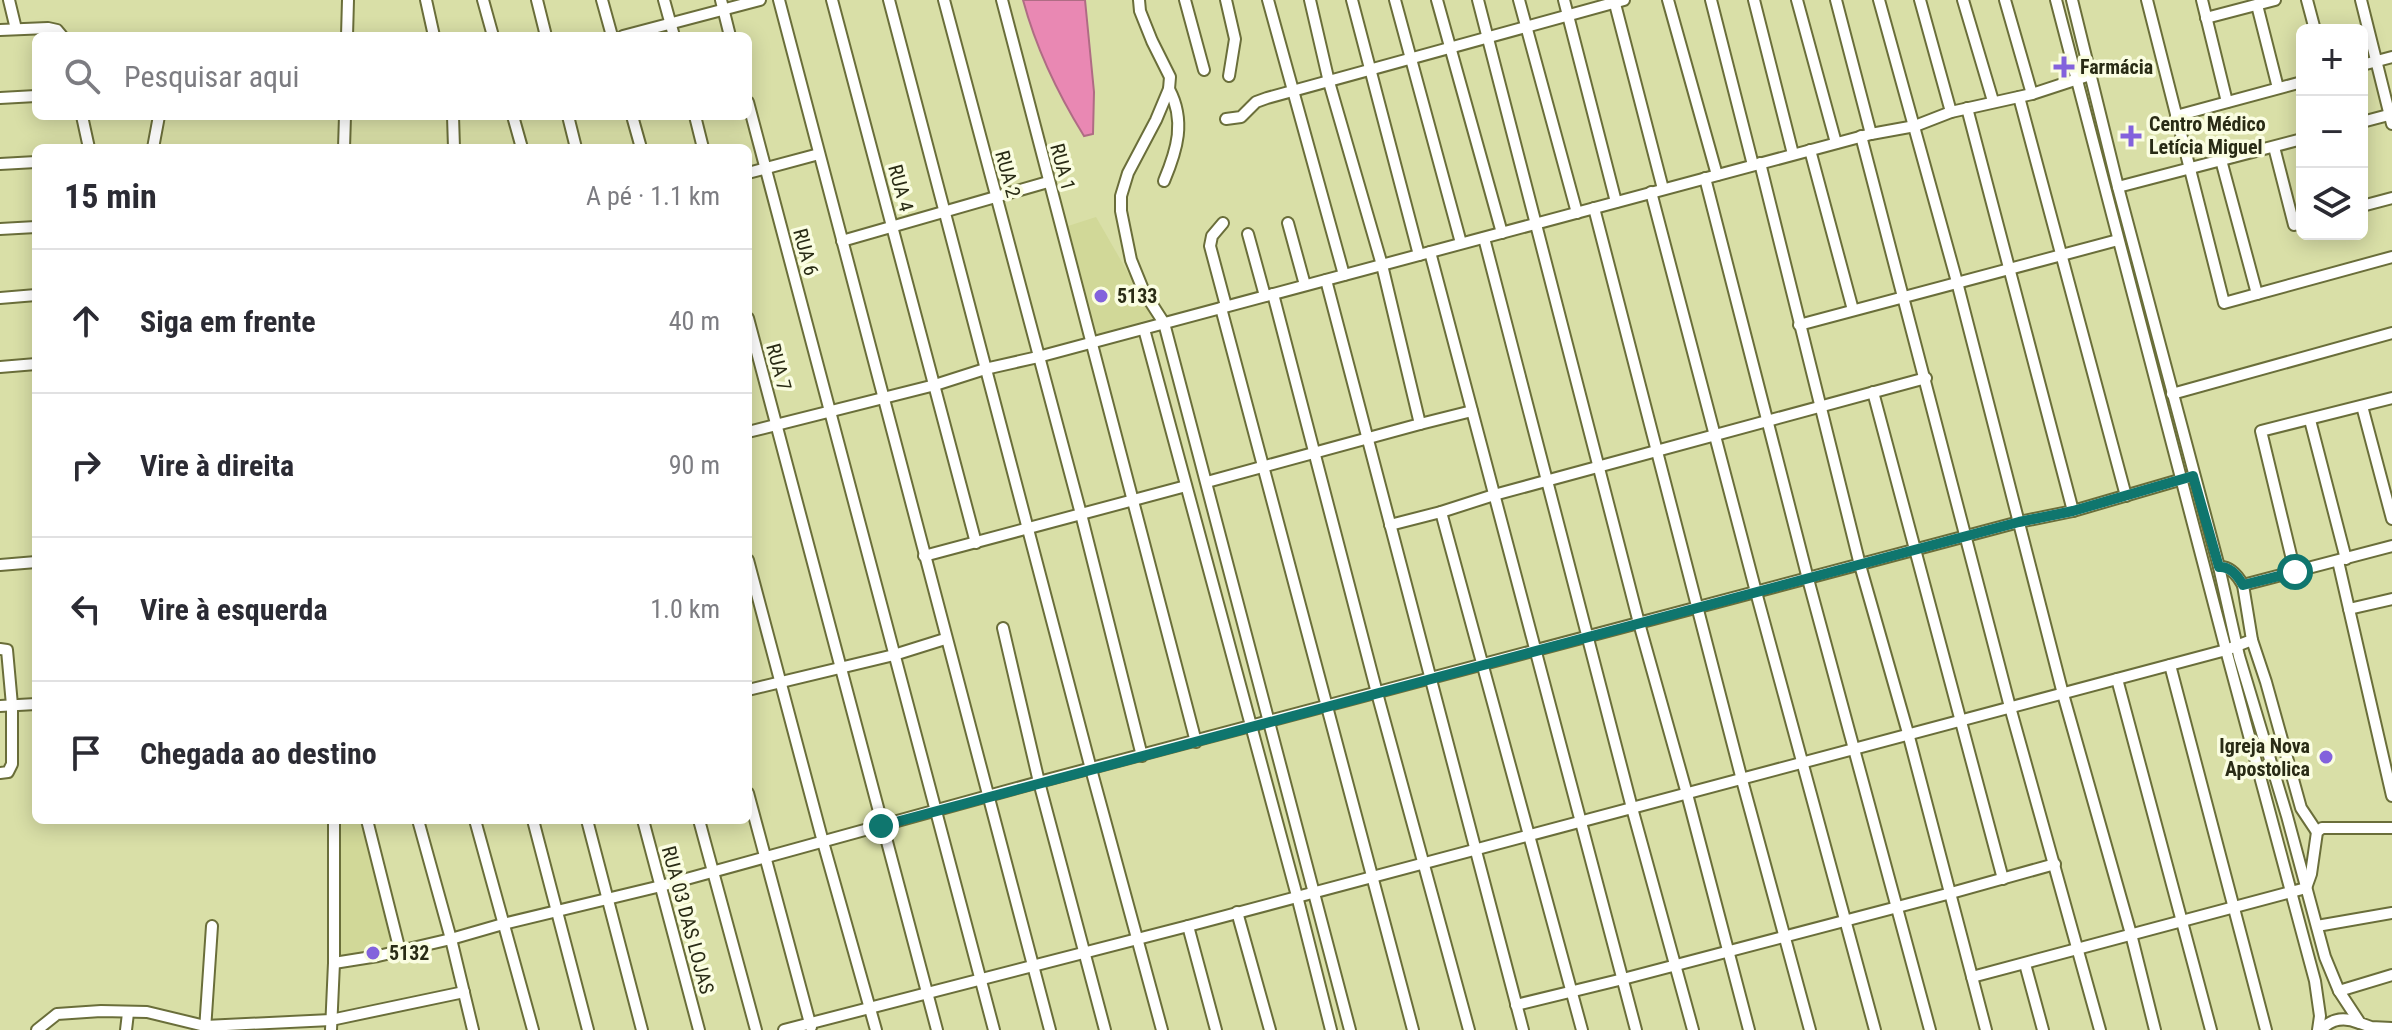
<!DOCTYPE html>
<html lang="pt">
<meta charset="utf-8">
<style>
:root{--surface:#fff;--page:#f2f2f3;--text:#2b2b33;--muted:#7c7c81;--line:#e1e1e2}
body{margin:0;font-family:"Roboto Condensed",sans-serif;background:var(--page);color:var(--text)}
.controls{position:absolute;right:24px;top:24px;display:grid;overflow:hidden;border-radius:12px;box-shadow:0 4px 20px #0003}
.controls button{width:72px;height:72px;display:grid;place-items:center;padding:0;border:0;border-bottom:2px solid var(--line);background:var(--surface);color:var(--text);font:40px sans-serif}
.stop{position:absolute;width:24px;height:24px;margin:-18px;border:6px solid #0f766e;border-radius:50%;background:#fff}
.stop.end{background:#0f766e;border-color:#fff;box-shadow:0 2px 8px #0008}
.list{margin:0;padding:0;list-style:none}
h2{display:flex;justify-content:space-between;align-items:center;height:104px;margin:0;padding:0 32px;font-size:34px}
h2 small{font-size:26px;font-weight:400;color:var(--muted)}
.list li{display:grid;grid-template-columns:52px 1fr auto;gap:24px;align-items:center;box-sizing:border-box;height:144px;padding:0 32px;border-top:2px solid var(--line)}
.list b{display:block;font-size:30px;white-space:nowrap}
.list em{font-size:26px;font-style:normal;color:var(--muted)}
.icon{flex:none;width:44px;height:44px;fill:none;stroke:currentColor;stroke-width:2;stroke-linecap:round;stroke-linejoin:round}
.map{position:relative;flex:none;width:2392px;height:1030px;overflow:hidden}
.search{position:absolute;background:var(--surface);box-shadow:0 4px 20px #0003;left:32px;top:32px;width:720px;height:88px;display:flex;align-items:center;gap:20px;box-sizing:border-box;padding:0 28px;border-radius:12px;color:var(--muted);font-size:30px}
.panel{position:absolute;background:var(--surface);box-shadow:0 4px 20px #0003;left:32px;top:144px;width:720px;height:680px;border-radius:12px}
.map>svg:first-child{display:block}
.built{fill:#d1d898}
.water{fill:#e988b3;stroke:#af6c84;stroke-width:2}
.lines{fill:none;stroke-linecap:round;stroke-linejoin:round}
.minor-casing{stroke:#6a6e3a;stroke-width:14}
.minor{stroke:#fff;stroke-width:10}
.route{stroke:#0f766e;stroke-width:10}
.poi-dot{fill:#8362dc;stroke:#fafde1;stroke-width:3}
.labels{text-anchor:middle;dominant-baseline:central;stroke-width:7;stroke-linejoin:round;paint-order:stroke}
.poi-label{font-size:20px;font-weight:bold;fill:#292b15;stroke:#fafde1;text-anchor:start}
.street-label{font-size:20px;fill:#292b15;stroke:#fafde1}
</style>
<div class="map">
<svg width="2392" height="1030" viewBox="0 0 2392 1030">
<rect width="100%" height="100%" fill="#d9dfa7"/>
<!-- built -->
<g class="built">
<polygon points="1096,217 1154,318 1097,334 1068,226"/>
<polygon points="339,820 363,820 396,948 338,959"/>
</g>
<!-- water -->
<path class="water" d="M1023 0H1085L1094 92 1093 134 1084 136C1058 94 1036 48 1023 0Z"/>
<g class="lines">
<defs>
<g id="minor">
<polyline points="9,0 16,29"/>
<polyline points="426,0 434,36"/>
<polyline points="483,0 493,36"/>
<polyline points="537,0 546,36"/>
<polyline points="602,0 612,36"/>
<polyline points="664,0 674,36"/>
<polyline points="721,0 730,36"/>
<polyline points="779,0 1050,1030"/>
<polyline points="832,0 976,543"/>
<polyline points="889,0 1091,769 1162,1030"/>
<polyline points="944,0 1081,514 1142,756"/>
<polyline points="1002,0 1196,742"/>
<polyline points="1139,0 1140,11 1152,41 1170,77 1169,89 1156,120 1128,173 1121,196 1121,211 1131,260 1144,292 1164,323 1350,1030"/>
<polyline points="1185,0 1204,70"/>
<polyline points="1226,0 1235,39 1229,76"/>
<polyline points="1268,0 1344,275"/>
<polyline points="1352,0 1419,255"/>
<polyline points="1395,0 1461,243"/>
<polyline points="1437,0 1502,233"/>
<polyline points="1478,0 1639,623 1687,794 1749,1030"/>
<polyline points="1519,0 1577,213"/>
<polyline points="1564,0 1616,202"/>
<polyline points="1614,0 1663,189"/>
<polyline points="1668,0 1717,175"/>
<polyline points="1711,0 1753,165"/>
<polyline points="1754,0 1793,154"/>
<polyline points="1797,0 1836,143"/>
<polyline points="1836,0 1871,134"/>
<polyline points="1879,0 1957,282 2063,694 2131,934 2155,1030"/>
<polyline points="1920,0 1951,112"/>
<polyline points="1963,0 1993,101"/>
<polyline points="2005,0 2032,94"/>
<polyline points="2056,0 2226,650 2315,981 2320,1016 2318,1030"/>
<polyline points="2072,0 2118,187 2219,567 2239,656 2287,816 2325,957 2339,991 2360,1023 2371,1027 2392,1028"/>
<polyline points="2147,0 2224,303 2392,257"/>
<polyline points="2202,0 2227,102"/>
<polyline points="2307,0 2315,30"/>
<polyline points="2361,0 2392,124"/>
<polyline points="2257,5 2278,88"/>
<polyline points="2206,18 2275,0"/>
<polyline points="0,30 48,28 57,30 62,36"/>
<polyline points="347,36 348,0"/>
<polyline points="623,36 760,0"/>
<polyline points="2362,65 2392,57"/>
<polyline points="2019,97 2126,496"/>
<polyline points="0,98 36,96"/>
<polyline points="748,102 994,1030"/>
<polyline points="1967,108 2073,511"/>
<polyline points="82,116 89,148"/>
<polyline points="453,116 454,148"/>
<polyline points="513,116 522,148"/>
<polyline points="568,116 576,148"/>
<polyline points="632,116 641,148"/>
<polyline points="695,116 703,148"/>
<polyline points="2176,116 2302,82"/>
<polyline points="1226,119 1241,117 1256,102 1267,98 1624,0"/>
<polyline points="2362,122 2392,114"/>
<polyline points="1861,136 2010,707 2100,1030"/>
<polyline points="2274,147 2294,225 2302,223"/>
<polyline points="153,148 159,116"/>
<polyline points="344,148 345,116"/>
<polyline points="1810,150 1853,310"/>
<polyline points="2221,160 2257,294"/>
<polyline points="1760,163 1860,565 1908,733 1986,1030"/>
<polyline points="0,164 36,162"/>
<polyline points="748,173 819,154"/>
<polyline points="1705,178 1808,579 1930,1030"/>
<path d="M1164 181C1177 150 1186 121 1169 89"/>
<polyline points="2118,187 2302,139"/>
<polyline points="1651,192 1756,592 1875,1030"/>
<polyline points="2362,206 2392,198"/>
<polyline points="1594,208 1742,780 1810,1030"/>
<polyline points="1223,223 1212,236 1210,246 1226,306"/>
<polyline points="1288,223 1305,285"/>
<polyline points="0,229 36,227"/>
<polyline points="1248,234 1265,296"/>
<polyline points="1484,238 1632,808 1693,1030"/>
<polyline points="842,241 1048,182"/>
<polyline points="1430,252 1636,1030"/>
<polyline points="1326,280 1523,1030"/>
<polyline points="1273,294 1377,693 1469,1030"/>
<polyline points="0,298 36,295"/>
<polyline points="1221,308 1413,1030"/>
<polyline points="748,318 937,1030"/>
<polyline points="1799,325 2118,240"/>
<polyline points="1144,329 1297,896 1331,1030"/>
<polyline points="0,367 36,364"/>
<polyline points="1873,392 2003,879"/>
<polyline points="2172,394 2392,333"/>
<polyline points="2362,406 2392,519"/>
<polyline points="2310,420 2346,559"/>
<polyline points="1420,424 1472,411"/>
<polyline points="748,432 935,385 985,369 1038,357 1871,134 1915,126 1951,112 2032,94 2090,75"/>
<polyline points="1207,482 1420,424 1382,265 1329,82 1310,0"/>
<polyline points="1441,512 1494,495 1926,378"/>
<polyline points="1390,525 1441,512 1582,1030"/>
<polyline points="924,556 1186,486"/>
<polyline points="748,560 823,842 876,1030"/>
<polyline points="2338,561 2392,796"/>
<polyline points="0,565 36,562"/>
<path d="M2219 567C2231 566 2238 576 2243 585"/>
<polyline points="2295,572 2261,431 2392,398"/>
<polyline points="2349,609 2392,599"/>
<polyline points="1003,628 1039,782 1105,1030"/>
<polyline points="2252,640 2266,682 2301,808 2317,832"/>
<polyline points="0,649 7,650 12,705 12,764 8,772 0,773"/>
<polyline points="2170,665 2266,1030"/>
<polyline points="2117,679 2211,1030"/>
<polyline points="748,690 894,655 945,639"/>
<polyline points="0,706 36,704"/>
<polyline points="748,793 811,1027"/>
<polyline points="367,820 400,951"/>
<polyline points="418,820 451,939 473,1030"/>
<polyline points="475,820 533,1030"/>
<polyline points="533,820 588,1030"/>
<polyline points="587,820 642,1030"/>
<polyline points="643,820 699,1030"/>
<polyline points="699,820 756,1030"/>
<polyline points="1237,912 1270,1030"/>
<polyline points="1188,926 1216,1030"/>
<polyline points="2317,926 2392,913"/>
<polyline points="334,963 378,956 451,939 503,924 661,886 1039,782 2019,522 2073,511 2193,476"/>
<polyline points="2025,964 2043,1030"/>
<polyline points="1972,977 2306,888 2311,874 2317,832 2322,828 2392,828"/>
<polyline points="2339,991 2392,975"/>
<polyline points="1516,1005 1623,979 1951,893 2055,864"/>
<polyline points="37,1030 57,1014 101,1011 147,1012 205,1026 331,1020 464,992"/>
<polyline points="126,1030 128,1013"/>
<polyline points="205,1030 212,926"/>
<polyline points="331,1030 334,963 334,820"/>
<polyline points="784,1030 1188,926 2226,650 2252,640 2243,585 2392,546"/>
<path d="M2321 1030C2332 1018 2345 1017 2359 1023"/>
</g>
</defs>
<!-- minor casing -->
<use href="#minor" class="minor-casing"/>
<!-- minor -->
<use href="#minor" class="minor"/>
</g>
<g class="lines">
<!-- route -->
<path class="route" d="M881 826 2019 522 2073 511 2193 476 2219 567C2231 566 2238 576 2243 585L2295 572"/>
</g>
<!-- markers -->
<g class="poi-dot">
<path d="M2060 55h8v8h8v8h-8v8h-8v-8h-8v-8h8z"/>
<path d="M2127 124h8v8h8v8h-8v8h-8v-8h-8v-8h8z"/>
<circle cx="1101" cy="296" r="8"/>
<circle cx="2326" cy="757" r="8"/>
<circle cx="373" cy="953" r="8"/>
</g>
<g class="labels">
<!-- poi labels -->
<g class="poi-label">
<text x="2080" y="67">Farmácia</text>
<text x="2149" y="124">Centro Médico<tspan x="2149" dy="23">Letícia Miguel</tspan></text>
<text x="1117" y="296">5133</text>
<text x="2310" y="746" text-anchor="end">Igreja Nova<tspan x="2310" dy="23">Apostolica</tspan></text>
<text x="389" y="953">5132</text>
</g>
<!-- street labels -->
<g class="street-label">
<text transform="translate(1063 167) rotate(75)">RUA 1</text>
<text transform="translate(1008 174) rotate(75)">RUA 2</text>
<text transform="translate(901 188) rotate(75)">RUA 4</text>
<text transform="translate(806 252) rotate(75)">RUA 6</text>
<text transform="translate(779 367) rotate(75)">RUA 7</text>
<text transform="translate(688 920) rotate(75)">RUA 03 DAS LOJAS</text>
</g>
</g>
</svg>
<div class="controls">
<button>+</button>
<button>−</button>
<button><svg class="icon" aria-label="layers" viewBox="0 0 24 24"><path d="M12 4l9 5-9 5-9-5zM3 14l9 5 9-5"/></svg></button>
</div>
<div class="stop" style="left:2295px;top:572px"></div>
<div class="stop end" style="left:881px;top:826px"></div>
<div class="search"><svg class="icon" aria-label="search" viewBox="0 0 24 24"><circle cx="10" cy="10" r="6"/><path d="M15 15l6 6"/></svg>Pesquisar aqui</div>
<section class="panel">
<h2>15 min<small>A pé · 1.1 km</small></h2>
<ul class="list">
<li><svg class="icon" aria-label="ahead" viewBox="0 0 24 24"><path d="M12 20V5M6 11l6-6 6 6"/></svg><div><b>Siga em frente</b></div><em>40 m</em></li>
<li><svg class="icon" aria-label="right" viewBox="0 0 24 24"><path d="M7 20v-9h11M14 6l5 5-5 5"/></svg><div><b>Vire à direita</b></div><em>90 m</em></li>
<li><svg class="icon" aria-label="left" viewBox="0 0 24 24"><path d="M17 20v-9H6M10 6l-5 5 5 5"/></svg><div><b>Vire à esquerda</b></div><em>1.0 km</em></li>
<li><svg class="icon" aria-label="arrive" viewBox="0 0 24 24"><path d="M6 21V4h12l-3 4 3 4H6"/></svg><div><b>Chegada ao destino</b></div></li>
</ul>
</section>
</div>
